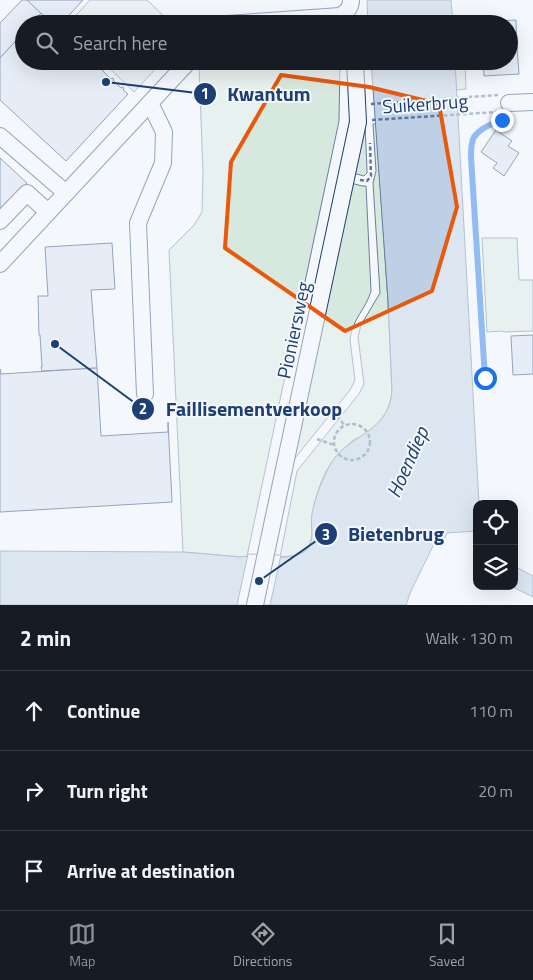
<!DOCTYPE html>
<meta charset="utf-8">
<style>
:root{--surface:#171b24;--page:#20242c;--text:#f1f3f6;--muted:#9ea1a6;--line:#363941;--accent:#8c9099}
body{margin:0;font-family:"Titillium Web",sans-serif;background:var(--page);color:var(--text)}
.controls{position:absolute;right:15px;bottom:15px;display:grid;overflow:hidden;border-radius:10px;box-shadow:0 5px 20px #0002}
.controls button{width:45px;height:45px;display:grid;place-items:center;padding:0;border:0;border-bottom:1px solid var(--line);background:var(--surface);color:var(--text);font:25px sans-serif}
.stop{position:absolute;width:15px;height:15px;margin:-11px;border:4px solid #1a73e8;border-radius:50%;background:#fff}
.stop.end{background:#1a73e8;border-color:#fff;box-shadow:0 1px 5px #0008}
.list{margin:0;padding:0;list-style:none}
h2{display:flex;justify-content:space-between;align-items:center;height:65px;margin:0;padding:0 20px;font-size:21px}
h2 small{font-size:16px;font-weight:400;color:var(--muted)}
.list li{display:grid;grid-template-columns:32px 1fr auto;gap:15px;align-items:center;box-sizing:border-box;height:80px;padding:0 20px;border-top:1px solid var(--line)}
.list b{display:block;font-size:19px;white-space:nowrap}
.list em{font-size:16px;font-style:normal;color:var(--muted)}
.icon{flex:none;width:28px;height:28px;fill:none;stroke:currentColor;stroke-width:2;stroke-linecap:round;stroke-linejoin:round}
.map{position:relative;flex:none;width:533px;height:605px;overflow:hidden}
.search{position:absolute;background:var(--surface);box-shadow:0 5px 20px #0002;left:15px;right:15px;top:15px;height:55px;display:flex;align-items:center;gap:12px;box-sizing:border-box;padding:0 18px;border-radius:28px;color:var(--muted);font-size:19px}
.sheet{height:305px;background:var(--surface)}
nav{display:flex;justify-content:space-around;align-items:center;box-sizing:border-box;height:70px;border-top:1px solid var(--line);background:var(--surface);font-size:14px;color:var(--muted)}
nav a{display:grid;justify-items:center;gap:2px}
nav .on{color:var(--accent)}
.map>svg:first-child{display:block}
.green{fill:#d7e8df;stroke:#687fa3}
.parking{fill:#e3e8f0;stroke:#687fa3}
.water{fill:#bed0e5;stroke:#687fa3}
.pier{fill:#f4f7fb;stroke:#687fa3}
.building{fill:#d5e0f0;stroke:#1d3f73}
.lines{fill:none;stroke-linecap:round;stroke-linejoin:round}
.minor-casing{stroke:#1d3f73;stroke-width:18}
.path{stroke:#5e769c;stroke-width:2.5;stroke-dasharray:4 2.5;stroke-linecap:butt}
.minor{stroke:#f4f7fb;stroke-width:16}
.route{stroke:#1a73e8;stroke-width:6}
.marked{fill:none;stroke:#e8590c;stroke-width:4;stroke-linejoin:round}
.labels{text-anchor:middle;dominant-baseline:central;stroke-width:4;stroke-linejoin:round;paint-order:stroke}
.street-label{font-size:19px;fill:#1d3f73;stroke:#f4f7fb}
.water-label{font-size:20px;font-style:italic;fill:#1d3f73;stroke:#f4f7fb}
.leader{fill:none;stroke:#1d3f73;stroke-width:2}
.callout-dot{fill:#1d3f73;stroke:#f4f7fb;stroke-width:2}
.mark-label{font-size:15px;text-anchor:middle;font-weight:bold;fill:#fff}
.callout-label{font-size:20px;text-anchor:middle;font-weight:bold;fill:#1d3f73;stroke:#f4f7fb;stroke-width:4;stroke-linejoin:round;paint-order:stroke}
</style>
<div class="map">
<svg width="533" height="605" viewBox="0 0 533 605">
<rect width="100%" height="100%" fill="#f4f7fb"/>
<!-- green -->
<g class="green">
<polygon points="204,61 340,61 339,121 247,556 241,557 183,552 169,250 194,225 202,212 203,172 199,67"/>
<polygon points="455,61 465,61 466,89 456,90"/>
<path d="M373 124H376L388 301 392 391C391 408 382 423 367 433 363 436 358 437 354 440 346 445 335 458 330 465 321 478 314 502 312 516 311 526 314 538 308 547 303 556 289 556 280 557L297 471 359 394 364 384 358 337 361 325 380 293 373 183 376 171Z"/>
<polygon points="365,125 367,170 367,173 364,176 353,173"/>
<path d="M351 183 362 186H366L371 291C366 309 352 319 350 340L355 380 350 390 291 463Z"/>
<polygon points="482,238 517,238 519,280 533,280 533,331 504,332 501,331 487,332"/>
</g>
<!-- parking -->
<g class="parking">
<polygon points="90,0 147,0 172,24 68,24"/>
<polygon points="102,61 163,61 134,92"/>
</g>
<!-- water -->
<g class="water">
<polygon points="367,0 451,0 453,24 368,24"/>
<path d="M371 61H455L479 504H477V531L447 533 443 542 434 544 411 591 406 605H0V551L183 552 241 557C260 554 289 563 305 551 316 542 310 526 312 514 315 498 321 482 329 467 346 433 388 436 392 391L388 301Z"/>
<polygon points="514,566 533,576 533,597 511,586 514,586"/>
</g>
<!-- pier -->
<polygon class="pier" points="248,554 281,555 270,605 237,605"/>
<!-- building -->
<g class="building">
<polygon points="22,0 27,0 41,13 32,24 24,24 24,32 0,58 0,23"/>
<polygon points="27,0 83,0 61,24 52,24"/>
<polygon points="41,13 52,24 32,24"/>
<polygon points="516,20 517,47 509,48 509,24 481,24 481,22"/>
<polygon points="24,32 24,61 93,61 111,79 112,78 114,79 113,80 121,88 123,87 124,89 123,90 128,94 66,161 0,100 0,58"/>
<polygon points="517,47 519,74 484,76 483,61 509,61 509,48"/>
<polygon points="496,130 512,141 508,146 519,153 504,176 493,168 497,163 481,152"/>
<polygon points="0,158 27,183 0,212"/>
<polygon points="112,243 115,289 91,290 97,368 42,371 41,367 42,367 40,335 39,335 38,296 48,296 45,247"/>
<polygon points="533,335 533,374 513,375 511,336"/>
<polygon points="97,368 101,436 168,432 168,422 172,502 0,512 0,369 1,374"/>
</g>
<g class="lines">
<defs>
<g id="minor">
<path d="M227 24 340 16C347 12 351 8 351 0"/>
<polyline points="509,103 533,102"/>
<polyline points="0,136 66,193"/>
<polyline points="0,221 27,193 48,212"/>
<polyline points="0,264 189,61"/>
<polyline points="145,394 138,223 163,163 164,132 150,103"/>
<polyline points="255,605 358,122 355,61"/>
</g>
</defs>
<!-- minor casing -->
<use href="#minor" class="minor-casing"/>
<!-- path -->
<g class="path">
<polyline points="371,104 498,95"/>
<polyline points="372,120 497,112"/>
<polyline points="360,180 367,181 371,176 370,143"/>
<path d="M485 378 471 157C471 142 475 131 490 124 495 122 500 122 505 118"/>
<polyline points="337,416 345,426"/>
<circle cx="352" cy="442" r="18"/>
<polyline points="317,439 334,445"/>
</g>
<!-- minor -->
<use href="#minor" class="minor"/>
</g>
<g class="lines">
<!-- route -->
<path class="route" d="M485 378 471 157C471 151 471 142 474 137 480 128 493 123 502 120"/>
</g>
<!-- marked area -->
<path d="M0 0H533V605H0ZM281 75 369 87 439 104 457 207 432 291 345 331 225 248 231 162Z" fill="#f4f7fb" fill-opacity=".55" fill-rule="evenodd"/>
<path class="marked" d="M281 75 369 87 439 104 457 207 432 291 345 331 225 248 231 162Z"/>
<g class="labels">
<!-- street labels -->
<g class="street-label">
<text transform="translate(425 103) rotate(-4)">Suikerbrug</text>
<text transform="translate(293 330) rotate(-78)">Pioniersweg</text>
</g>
<!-- water labels -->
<g class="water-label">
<text transform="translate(407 462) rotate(-66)">Hoendiep</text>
</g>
</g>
<!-- callouts -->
<path class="leader" d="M106 82L205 94M55 344L143 409M259 581L326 534"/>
<g class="callout-dot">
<circle cx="106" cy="82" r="5"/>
<circle cx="55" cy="344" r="5"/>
<circle cx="259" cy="581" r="5"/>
<circle cx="205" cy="94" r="12"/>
<circle cx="143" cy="409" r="12"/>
<circle cx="326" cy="534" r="12"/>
</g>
<g class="mark-label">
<text x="205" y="99">1</text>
<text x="143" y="414">2</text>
<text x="326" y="540">3</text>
</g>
<g class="callout-label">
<text x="269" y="101">Kwantum</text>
<text x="254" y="416">Faillisementverkoop</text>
<text x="396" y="541">Bietenbrug</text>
</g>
</svg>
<div class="controls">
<button><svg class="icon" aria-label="locate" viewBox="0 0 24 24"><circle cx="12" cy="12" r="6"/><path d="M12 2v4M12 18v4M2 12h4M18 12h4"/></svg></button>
<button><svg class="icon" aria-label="layers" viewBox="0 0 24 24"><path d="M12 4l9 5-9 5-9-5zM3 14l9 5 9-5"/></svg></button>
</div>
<div class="stop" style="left:485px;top:378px"></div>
<div class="stop end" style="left:502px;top:120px"></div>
<div class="search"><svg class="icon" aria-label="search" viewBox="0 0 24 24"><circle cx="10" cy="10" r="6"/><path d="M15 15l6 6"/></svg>Search here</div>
</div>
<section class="sheet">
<h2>2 min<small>Walk · 130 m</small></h2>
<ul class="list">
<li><svg class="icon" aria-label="ahead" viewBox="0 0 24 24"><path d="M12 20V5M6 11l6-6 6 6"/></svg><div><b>Continue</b></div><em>110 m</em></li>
<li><svg class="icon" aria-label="right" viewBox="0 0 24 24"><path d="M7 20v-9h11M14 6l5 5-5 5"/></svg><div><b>Turn right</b></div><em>20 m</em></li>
<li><svg class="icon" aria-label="arrive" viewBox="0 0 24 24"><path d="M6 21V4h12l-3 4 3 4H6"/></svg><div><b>Arrive at destination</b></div></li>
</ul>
</section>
<nav>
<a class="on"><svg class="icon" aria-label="map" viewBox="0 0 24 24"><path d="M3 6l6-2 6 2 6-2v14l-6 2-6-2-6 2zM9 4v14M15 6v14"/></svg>Map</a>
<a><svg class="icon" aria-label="directions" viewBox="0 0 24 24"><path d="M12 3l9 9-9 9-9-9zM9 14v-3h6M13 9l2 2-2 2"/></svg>Directions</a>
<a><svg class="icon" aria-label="saved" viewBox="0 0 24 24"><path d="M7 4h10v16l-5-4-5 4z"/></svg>Saved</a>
</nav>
